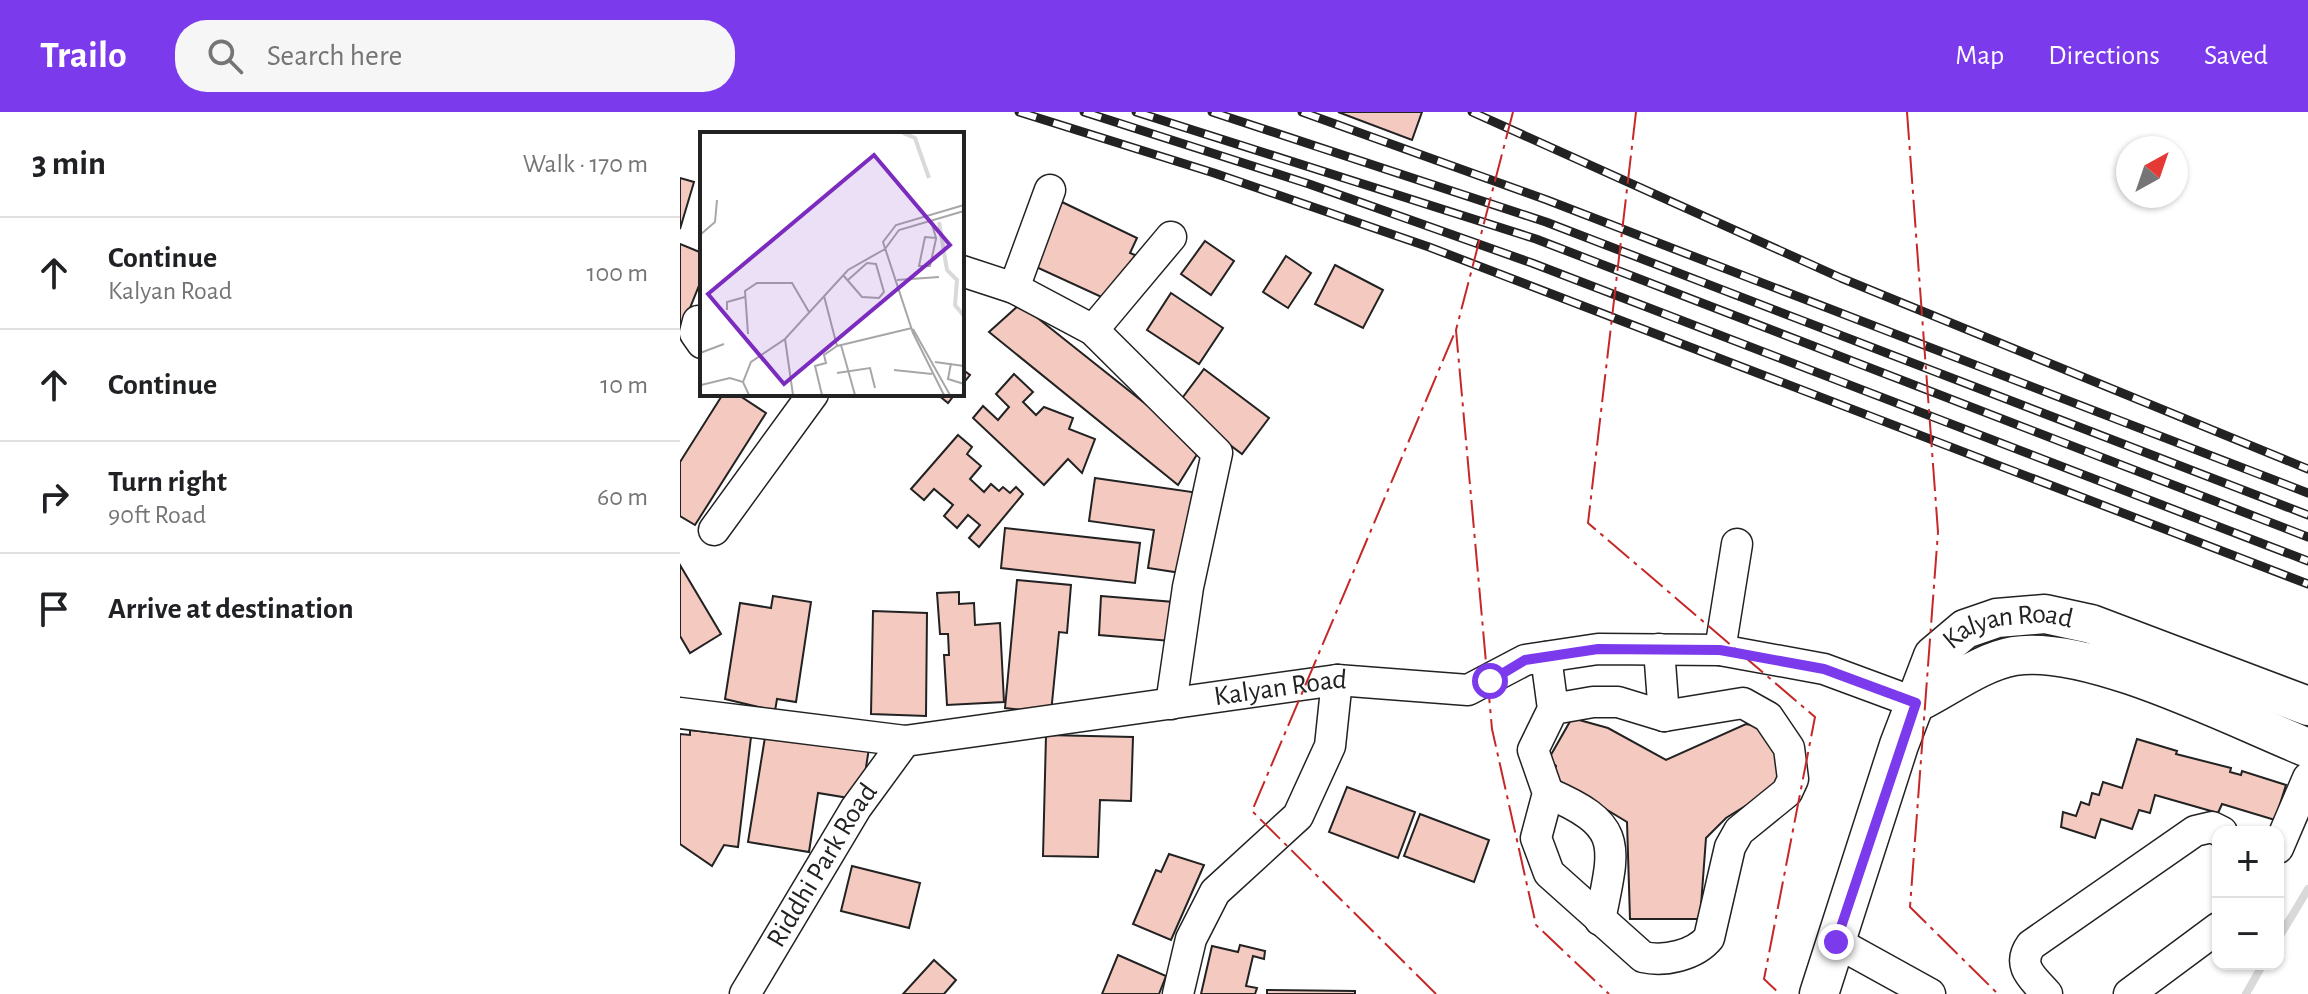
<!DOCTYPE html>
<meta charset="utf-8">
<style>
:root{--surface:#fff;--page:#f6f6f6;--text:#202124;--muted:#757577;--line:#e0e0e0;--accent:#7c3aed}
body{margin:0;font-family:"Alegreya Sans",sans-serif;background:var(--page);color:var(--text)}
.controls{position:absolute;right:24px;bottom:24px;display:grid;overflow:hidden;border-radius:16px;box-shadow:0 2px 6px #0004}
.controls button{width:72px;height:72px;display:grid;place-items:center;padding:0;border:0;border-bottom:2px solid var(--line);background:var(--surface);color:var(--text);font:40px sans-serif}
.compass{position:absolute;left:1436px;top:24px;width:72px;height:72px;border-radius:50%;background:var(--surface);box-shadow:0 2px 6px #0004;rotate:40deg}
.stop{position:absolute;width:24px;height:24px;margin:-18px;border:6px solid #7c3aed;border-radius:50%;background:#fff}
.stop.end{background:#7c3aed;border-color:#fff;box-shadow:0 2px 8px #0008}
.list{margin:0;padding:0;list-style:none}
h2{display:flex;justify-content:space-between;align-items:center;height:104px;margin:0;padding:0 32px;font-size:34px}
h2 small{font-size:26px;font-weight:400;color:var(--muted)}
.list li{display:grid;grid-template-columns:52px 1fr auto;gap:24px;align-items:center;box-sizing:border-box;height:112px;padding:0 32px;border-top:2px solid var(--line)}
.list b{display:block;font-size:30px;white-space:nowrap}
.list p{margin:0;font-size:26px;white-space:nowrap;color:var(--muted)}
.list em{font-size:26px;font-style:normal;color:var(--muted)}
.icon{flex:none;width:44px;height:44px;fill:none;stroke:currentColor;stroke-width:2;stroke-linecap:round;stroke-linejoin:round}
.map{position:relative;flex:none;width:1628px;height:882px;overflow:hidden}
header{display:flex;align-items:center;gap:48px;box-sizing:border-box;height:112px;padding:0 40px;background:var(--accent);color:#fff}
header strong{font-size:38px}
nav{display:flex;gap:44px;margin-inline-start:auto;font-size:28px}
.search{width:560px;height:72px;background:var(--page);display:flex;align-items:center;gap:20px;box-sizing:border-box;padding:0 28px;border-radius:32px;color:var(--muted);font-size:30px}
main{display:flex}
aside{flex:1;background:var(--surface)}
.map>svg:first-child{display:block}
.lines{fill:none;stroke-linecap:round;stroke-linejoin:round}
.stream{stroke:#d9d9d9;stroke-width:8}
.building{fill:#f3c9c0;stroke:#222;stroke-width:2}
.minor-casing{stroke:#222;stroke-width:33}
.major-casing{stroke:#222;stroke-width:41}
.minor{stroke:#fff;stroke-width:30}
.major{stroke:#fff;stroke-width:38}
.rail-casing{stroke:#222;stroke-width:9}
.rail{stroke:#fff;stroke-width:6;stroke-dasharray:18;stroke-linecap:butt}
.power{stroke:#c62828;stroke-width:2;stroke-dasharray:28 6 4 6;stroke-linecap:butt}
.route{stroke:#7c3aed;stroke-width:10}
.labels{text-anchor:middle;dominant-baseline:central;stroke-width:6;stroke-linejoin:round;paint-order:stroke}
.street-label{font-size:28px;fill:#222;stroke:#fff}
.inset-river{fill:none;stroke:#d9d9d9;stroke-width:4}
.inset-road{fill:none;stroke:#a7a7a7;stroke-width:2}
.view{fill:#7b2cbf;fill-opacity:0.15;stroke:#7b2cbf;stroke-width:4}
.inset-edge{fill:none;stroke:#222;stroke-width:4}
</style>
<header>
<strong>Trailo</strong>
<div class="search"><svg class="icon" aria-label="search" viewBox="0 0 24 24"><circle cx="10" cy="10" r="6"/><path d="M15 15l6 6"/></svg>Search here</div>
<nav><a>Map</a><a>Directions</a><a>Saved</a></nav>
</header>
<main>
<aside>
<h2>3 min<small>Walk · 170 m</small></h2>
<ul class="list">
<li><svg class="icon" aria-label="ahead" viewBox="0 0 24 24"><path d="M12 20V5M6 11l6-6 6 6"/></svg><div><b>Continue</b><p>Kalyan Road</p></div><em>100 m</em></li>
<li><svg class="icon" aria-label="ahead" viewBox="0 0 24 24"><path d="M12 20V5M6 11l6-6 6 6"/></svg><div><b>Continue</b></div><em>10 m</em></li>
<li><svg class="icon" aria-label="right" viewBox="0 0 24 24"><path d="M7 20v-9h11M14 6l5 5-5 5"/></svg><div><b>Turn right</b><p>90ft Road</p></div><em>60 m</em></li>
<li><svg class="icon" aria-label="arrive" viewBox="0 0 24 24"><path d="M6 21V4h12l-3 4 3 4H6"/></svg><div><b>Arrive at destination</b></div></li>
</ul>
</aside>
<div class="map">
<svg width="1628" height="882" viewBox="0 0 1628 882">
<rect width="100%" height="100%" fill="#fff"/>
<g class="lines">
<!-- stream -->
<g class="stream">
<polyline points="1598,827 1628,777"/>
<polyline points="1566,882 1583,852"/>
</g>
</g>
<!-- building -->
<g class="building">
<polygon points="658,0 742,0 732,28"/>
<polygon points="0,66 14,70 0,117"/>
<polygon points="382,90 457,126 450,141 455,143 445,166 428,188 354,154"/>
<polygon points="525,129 554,149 531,183 501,162"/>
<polygon points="0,132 22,141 22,166 0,221"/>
<polygon points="606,144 631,161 608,196 583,180"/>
<polygon points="655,153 703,178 683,216 635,192"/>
<polygon points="491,181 543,216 519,252 467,218"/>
<polygon points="340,192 521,336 498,373 309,220"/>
<polygon points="282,257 290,263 282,273"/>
<polygon points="524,257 589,306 562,342 497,293"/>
<polygon points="334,262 353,280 343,290 356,303 364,295 393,306 389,317 415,327 402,361 388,347 364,373 293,306 303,294 318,308 329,295 316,282"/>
<polygon points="43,282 57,282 86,301 15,413 0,404 0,350"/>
<polygon points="257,282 275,282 268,291"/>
<polygon points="278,323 292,335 287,342 301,354 290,367 304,380 311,372 319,379 323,375 330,381 336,375 343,382 299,435 289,426 300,413 288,403 277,416 264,404 273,393 254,377 244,388 231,377"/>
<polygon points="415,366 519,381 501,461 468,456 474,418 409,409"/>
<polygon points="325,416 460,431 455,471 321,456"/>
<polygon points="0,453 41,522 10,541 0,524"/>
<polygon points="337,468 391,473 387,521 379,520 371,601 325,596"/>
<polygon points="279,480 279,492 294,491 295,513 320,511 324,590 267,593 264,543 269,543 268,522 260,522 257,481"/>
<polygon points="93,484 131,490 116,590 97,587 95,599 45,587 60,491 91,496"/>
<polygon points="421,484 494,490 491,529 419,523"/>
<polygon points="193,499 247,501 246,604 191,602"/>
<polygon points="892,606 928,616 986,648 1066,612 1080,615 1101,648 1096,675 1046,706 1026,726 1020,807 950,807 947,710 873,665 876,654 868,648"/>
<polygon points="10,618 71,625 58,735 44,733 32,754 0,732 0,622 10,623"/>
<polygon points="86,619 189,636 181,688 138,681 129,740 68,730"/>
<polygon points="366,623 453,625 451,689 420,688 418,745 363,744"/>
<polygon points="1457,627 1497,639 1496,642 1551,656 1550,660 1561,663 1562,659 1606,673 1595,708 1542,692 1538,701 1475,683 1470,701 1459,698 1452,717 1421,707 1415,726 1381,715 1383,700 1396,704 1401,690 1409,693 1412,681 1419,683 1423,670 1442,676"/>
<polygon points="667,675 735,700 718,746 649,720"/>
<polygon points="740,702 809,728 794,770 724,744"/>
<polygon points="489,742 524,753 491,828 453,812 476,758 481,760"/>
<polygon points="172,754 240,771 229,816 161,799"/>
<polygon points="560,833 585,839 584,847 573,844 566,874 577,876 575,882 521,882 532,834 558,840"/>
<polygon points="438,843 486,864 479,882 422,882"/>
<polygon points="254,848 276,868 264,882 223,882"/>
<polygon points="587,878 675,879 675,882 587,882"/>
</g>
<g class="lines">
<defs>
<g id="minor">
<polyline points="282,159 334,176 413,218 537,341 508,475 491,592"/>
<polyline points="334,176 370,78"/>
<polyline points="18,209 15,221 22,231"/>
<polyline points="413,218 491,125"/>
<polyline points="34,418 133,282"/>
<polyline points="979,537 984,604"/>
<polyline points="1040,538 1057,432"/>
<path d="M866 545 873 597 853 638 868 681 856 726 869 761 963 845C985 850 1015 843 1029 826L1050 735 1059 719 1107 680 1113 667 1109 636 1088 605 1063 591 984 604 938 590H913L873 597"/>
<path id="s1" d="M0 601 225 629 657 568 788 578 845 548 918 537 1040 538 1144 557 1236 591"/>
<path d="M868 681C945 714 935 733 920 808"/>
<polyline points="1598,736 1628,666"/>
<polyline points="1156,830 1250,882"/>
<path id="s2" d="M65 882 176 696 225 629"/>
<polyline points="498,882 511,827 535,780 618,704 650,634 657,568"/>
<path d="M1367 882C1353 866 1336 854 1351 833L1515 719 1532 715 1542 720"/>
<polyline points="1449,882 1538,816"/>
</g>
<g id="major">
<path d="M1236 591C1267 576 1300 550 1334 544 1410 532 1554 606 1628 636"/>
<path id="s3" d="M1139 882 1219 633 1253 544 1285 517 1317 506 1365 502 1411 512 1628 594"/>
</g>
</defs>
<!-- minor casing -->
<use href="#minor" class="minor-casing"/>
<!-- major casing -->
<use href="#major" class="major-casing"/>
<!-- minor -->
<use href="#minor" class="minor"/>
<!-- major -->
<use href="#major" class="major"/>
<defs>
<g id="rail">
<polyline points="339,0 534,61 749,135 1628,472"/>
<polyline points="404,0 629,72 852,151 1628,449"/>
<polyline points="456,0 856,127 1628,425"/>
<polyline points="532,0 866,110 1628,403"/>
<polyline points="622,0 867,88 1628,381"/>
<polyline points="792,0 1161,166 1628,357"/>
</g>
</defs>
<!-- rail casing -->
<use href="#rail" class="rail-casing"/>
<!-- rail -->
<use href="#rail" class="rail"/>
<!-- power -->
<g class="power">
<polyline points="833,0 776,218 812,617 856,813 929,882"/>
<polyline points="956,0 908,411 1135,605 1084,867 1100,882"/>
<polyline points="1227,0 1258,420 1230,795 1318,882"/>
<polyline points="756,882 572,699 775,220"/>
</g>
</g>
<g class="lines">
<!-- route -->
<polyline class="route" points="810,569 845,548 918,537 1040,538 1144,557 1236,591 1156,830"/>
</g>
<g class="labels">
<!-- street labels -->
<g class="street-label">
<text stroke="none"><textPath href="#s3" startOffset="442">Kalyan Road</textPath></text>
<text stroke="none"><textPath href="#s1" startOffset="606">Kalyan Road</textPath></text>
<text stroke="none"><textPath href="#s2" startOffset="150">Riddhi Park Road</textPath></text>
</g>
</g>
<!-- overview -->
<g transform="translate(20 20)">
<rect width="264" height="264" fill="#fff"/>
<path class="inset-river" d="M203 1 215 6 229 46M239 90 247 138 257 148 255 173 264 184"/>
<path class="inset-road" d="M231 89 236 106V107L230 134H219L225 105 236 106M0 103 15 90 17 68M185 117 199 98 264 79M143 143 162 165 179 166 184 160 176 132 167 131 148 148M197 148 239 145M124 164 137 214 212 196M27 178V170L45 165M213 197 250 263M48 202 45 159 57 151H92L109 180M85 207 93 263M141 213 155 263M0 221 24 212M235 230 264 234M251 231 248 247 264 252M194 238 232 242M137 241 170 236 175 256M43 250 51 230 85 207 148 138 185 117M1 253 30 246 43 250 49 263M122 263 115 234 126 231 124 223 137 214M244 263 213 201 183 110 196 93 264 73"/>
<path class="view" d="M174 23 250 113 84 252 8 162Z"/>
<rect width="264" height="264" class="inset-edge"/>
</g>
</svg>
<div class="controls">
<button>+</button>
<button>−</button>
</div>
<svg class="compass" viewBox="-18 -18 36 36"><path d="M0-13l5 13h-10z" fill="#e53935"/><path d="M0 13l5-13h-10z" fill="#757577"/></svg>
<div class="stop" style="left:810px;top:569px"></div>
<div class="stop end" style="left:1156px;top:830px"></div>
</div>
</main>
